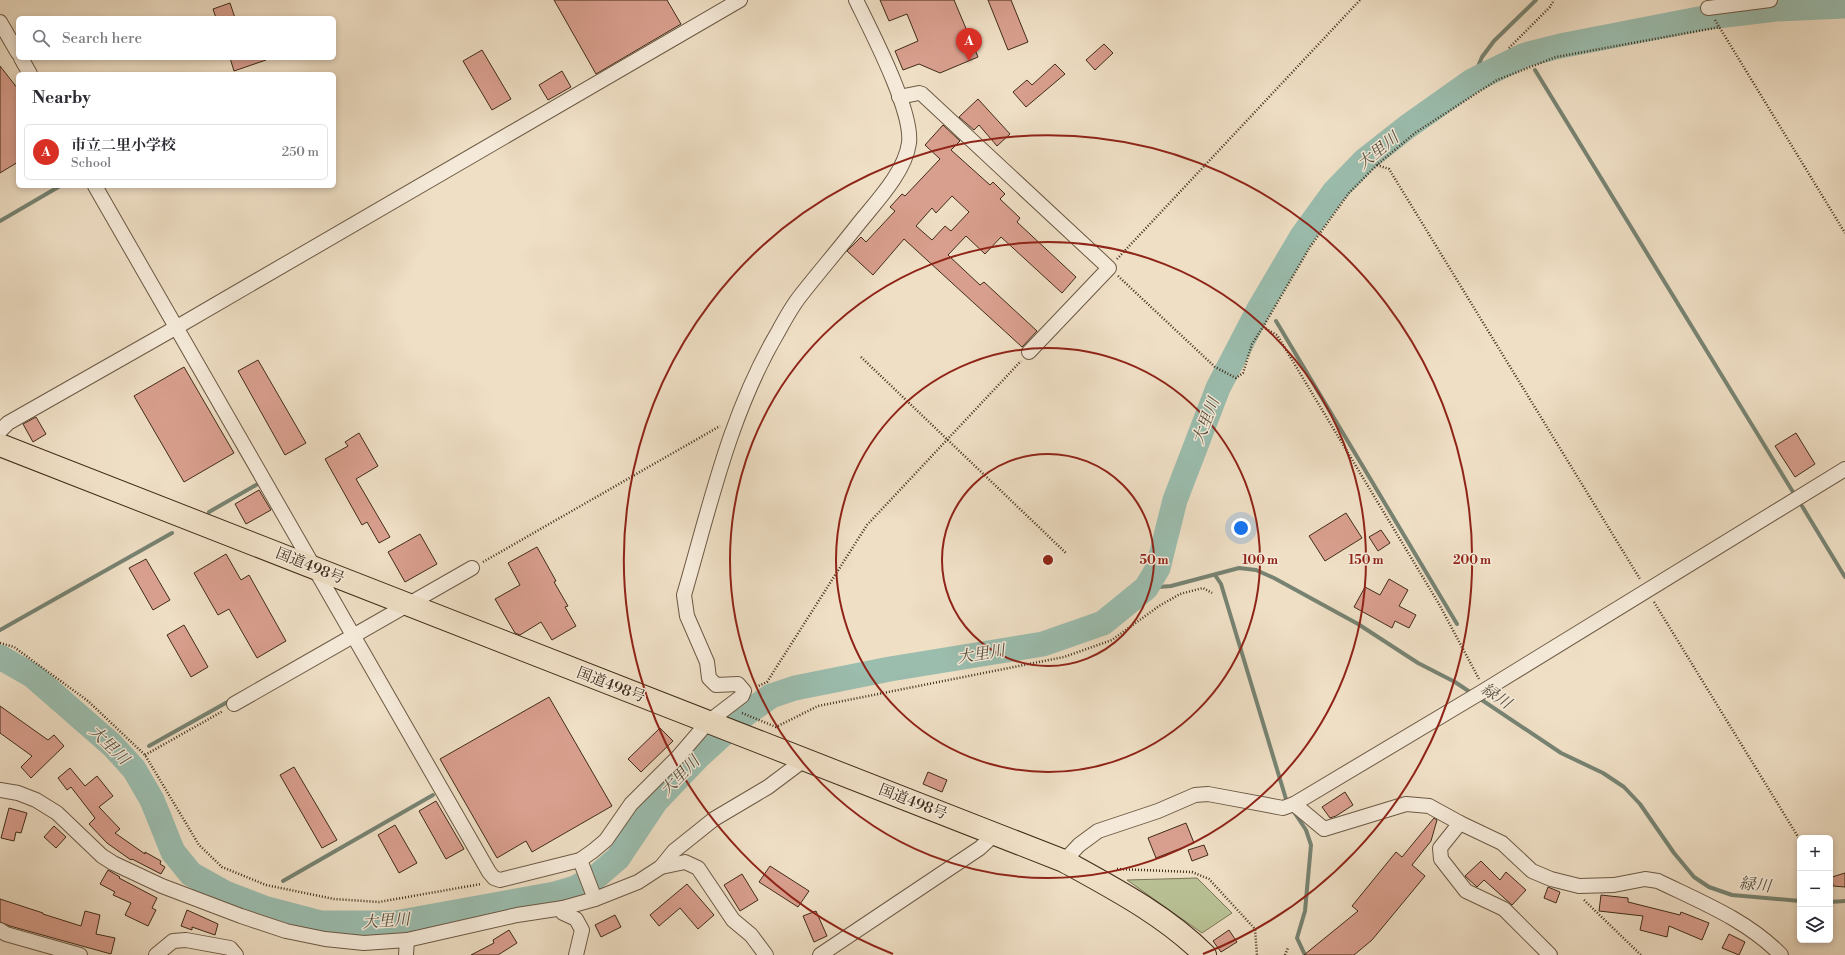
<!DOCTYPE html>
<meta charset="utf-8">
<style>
:root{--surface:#fff;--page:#f7f7f7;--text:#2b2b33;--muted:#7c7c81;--line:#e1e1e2;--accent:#d93025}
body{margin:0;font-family:"Libre Bodoni","Noto Serif JP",serif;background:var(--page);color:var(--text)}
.controls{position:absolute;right:12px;bottom:12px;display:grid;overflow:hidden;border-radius:6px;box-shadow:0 2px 6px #0003}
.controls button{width:36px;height:36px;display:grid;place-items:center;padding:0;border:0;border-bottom:1px solid var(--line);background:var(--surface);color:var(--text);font:20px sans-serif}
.you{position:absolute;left:1241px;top:528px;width:14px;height:14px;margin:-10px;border:3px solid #fff;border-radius:50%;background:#1a73e8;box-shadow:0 0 0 6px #1a73e833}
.badge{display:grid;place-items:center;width:26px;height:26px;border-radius:50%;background:var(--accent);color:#fff;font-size:13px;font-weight:700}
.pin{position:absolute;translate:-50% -33px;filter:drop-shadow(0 1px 2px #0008)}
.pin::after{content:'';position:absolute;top:21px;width:14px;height:12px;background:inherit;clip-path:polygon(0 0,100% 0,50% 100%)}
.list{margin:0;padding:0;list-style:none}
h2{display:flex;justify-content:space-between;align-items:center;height:52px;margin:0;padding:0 16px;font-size:17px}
h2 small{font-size:13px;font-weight:400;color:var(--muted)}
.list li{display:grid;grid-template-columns:26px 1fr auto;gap:12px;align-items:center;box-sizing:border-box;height:56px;margin:0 8px 8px;padding:0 8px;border:1px solid var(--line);border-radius:6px}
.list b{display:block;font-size:15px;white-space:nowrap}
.list p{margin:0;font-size:13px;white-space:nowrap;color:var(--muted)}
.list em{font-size:13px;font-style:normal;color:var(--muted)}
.icon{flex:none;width:22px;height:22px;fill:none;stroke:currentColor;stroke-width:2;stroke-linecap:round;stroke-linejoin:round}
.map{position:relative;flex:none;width:1845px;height:955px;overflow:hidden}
.search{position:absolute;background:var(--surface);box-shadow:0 2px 6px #0003;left:16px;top:16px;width:320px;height:44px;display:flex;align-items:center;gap:10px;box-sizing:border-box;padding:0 14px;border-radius:6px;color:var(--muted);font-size:15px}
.panel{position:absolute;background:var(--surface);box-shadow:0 2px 6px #0003;left:16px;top:72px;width:320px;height:116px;border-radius:6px}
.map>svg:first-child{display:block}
.green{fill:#b9c295;stroke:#7c7757}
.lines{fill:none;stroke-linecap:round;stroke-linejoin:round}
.stream{stroke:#778372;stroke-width:4}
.river{stroke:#9bbdae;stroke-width:25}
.building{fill:#d99f8e;stroke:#402c19;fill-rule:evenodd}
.minor-casing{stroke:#6c5944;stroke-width:16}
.trunk-casing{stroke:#402c19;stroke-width:24}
.path{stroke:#402c19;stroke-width:2.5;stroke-dasharray:1 2;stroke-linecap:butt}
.minor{stroke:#f5ead9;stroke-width:14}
.trunk{stroke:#efdfc5;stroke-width:22}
.ring{fill:none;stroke:#8f2418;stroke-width:2}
.labels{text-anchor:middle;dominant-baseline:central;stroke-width:3;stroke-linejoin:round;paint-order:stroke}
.street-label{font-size:15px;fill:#402c19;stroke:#f5ead9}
.water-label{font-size:16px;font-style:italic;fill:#57503e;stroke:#f5ead9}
.centre{fill:#8f2418;stroke:#f5ead9;stroke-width:2}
.ring-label{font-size:12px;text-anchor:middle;font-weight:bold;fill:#8f2418;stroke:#f5ead9;stroke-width:3;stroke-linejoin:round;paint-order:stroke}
</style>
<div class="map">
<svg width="1845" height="955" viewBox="0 0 1845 955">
<rect width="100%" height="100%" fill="#efdfc5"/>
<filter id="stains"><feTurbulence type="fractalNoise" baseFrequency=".005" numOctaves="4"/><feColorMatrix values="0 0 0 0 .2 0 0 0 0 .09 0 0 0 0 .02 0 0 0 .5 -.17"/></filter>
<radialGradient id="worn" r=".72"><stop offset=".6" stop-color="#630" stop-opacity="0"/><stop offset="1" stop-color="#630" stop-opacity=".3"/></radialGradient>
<!-- green -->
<polygon class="green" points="1197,878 1232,913 1202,933 1127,880"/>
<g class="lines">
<!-- stream -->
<g class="stream">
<polyline points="1535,70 1793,492"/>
<polyline points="1472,81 1482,57 1494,41 1536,0"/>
<polyline points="0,221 60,186"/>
<polyline points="1276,321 1457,624"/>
<polyline points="1802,506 1845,577"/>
<polyline points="209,512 256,485"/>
<polyline points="1215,575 1221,584 1286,799 1289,804"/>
<polyline points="1146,588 1171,586 1239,568 1256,570 1274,578 1358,624 1418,663 1455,682 1561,753 1603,773 1624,787 1640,804 1674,853 1694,877 1709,887 1732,895 1800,901"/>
<polyline points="0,630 172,533"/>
<polyline points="149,746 231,700"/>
<polyline points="1292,809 1306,830 1311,845 1305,911 1297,938 1305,955"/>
<polyline points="283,881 433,795"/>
<polyline points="1830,902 1845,901"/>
</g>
<!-- river -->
<polyline class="river" points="0,657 33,676 112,745 134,769 152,800 173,852 191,874 225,893 264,908 321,923 395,923 555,894 575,888 596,877 618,858 656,801 697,758 743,716 771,696 795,688 890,669 1043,644 1103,623 1146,588 1158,568 1175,500 1218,388 1259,309 1302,236 1334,192 1365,160 1407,127 1472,81 1525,55 1560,46 1709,17 1776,9 1845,6"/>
</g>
<!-- building -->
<g class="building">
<polygon points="554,0 667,0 681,24 596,74"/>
<polygon points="880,0 954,0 978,57 940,73 919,64 903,70 895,51 918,41 907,14 889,21"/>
<polygon points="988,0 1011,0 1028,42 1008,50"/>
<polygon points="230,3 235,18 216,18 213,9"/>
<polygon points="1104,44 1113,53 1095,70 1086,60"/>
<polygon points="482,50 511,99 492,110 463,61"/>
<polygon points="230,58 266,58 266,60 234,71"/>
<polygon points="1055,64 1065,74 1026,107 1013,92 1027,80 1032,85"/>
<polygon points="0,66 18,89 18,162 0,173"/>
<polygon points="562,71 571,87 548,100 539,85"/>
<polygon points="978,99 1010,134 997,146 979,125 974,130 959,117"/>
<path d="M943 125 960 141 951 150 990 185 993 182 1005 194 1000 199 1020 218 1017 222 1076 277 1062 293 1001 237 985 254 966 236 948 255 980 285 984 282 1037 331 1022 347 904 239 873 275 847 251 861 237 866 242 895 211 890 207 902 194 905 196 940 159 925 145ZM952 196 969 212 951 231 945 226 932 240 916 226 932 208 936 213Z"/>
<polygon points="258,360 306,443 285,455 238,371"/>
<polygon points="184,367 234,453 184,482 134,396"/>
<polygon points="36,417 46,434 33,442 23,424"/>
<polygon points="359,433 378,466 356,479 390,537 379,543 367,522 362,525 325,459 348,446 345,442"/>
<polygon points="1796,433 1815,464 1795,477 1775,446"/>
<polygon points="259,490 271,510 246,524 235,504"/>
<polygon points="1346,513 1362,538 1325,561 1309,536"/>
<polygon points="1381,530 1390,543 1378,551 1369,537"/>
<polygon points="420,534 437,564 405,582 388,552"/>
<polygon points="537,547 556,581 554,582 568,606 565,607 576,626 552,640 541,622 520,635 515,633 495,599 520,585 508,563"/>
<polygon points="226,554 241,580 249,575 286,641 257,658 229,609 218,615 194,573"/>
<polygon points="146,559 170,600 153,610 129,568"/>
<polygon points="1389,579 1408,590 1399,606 1416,615 1409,628 1395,621 1392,628 1354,607 1365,587 1380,595"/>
<polygon points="184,625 208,667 191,677 167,635"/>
<polygon points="549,697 612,806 532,852 526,841 497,858 440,759"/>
<polygon points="0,706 48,740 54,735 64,746 31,778 21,767 32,756 0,733"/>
<polygon points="660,728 673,741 641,772 628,759"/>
<polygon points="294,767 337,840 322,848 280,775"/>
<polygon points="70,768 85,786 97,776 113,796 99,807 120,829 115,833 145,854 145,852 161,861 160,864 165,867 161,874 132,859 131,860 107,843 89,824 95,818 71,787 67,790 58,778"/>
<polygon points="928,772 947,780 942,792 923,784"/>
<polygon points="1345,792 1353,805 1336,816 1330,818 1322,807"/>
<polygon points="436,801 464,849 446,859 419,811"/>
<polygon points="9,808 27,813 21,833 16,832 14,841 1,838"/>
<polygon points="1434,818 1437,820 1431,841 1412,865 1425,876 1372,940 1354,955 1304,955 1358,911 1352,906 1396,852 1402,857"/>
<polygon points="1186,823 1194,843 1156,858 1148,838"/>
<polygon points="395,825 417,863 399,873 378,835"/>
<polygon points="54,826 66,837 56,848 44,837"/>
<polygon points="1204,845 1208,855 1192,861 1188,850"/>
<polygon points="1481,861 1500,880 1506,872 1526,890 1512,905 1484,880 1477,887 1465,876"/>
<polygon points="770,866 809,891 798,907 759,882"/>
<polygon points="108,870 120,877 119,878 157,898 152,908 156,910 148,926 125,915 131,903 113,895 115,892 100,884"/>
<polygon points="1845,873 1845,887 1833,886 1832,877"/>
<polygon points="742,874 758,900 740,911 724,885"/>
<polygon points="687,884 714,915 698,929 680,908 659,926 650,915"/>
<polygon points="1548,887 1560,892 1556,903 1544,898"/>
<polygon points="1601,895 1628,898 1628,902 1680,915 1681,912 1709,923 1702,940 1669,926 1667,937 1640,930 1643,916 1599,911"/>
<polygon points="0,899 43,913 43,914 81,926 85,911 100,915 96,934 115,938 111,954 10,926 0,922"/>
<polygon points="187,910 218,924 215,935 192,927 192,930 181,926"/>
<polygon points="816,911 827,936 814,942 803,916"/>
<polygon points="615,915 621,927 601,937 595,925"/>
<polygon points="509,930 517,943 498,955 471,955 494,943 493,940"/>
<polygon points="1229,930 1237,942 1221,952 1213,941"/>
<polygon points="1729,934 1745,942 1739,955 1722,948"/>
</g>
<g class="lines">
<defs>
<g id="minor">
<polyline points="1708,8 1770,0"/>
<polyline points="0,22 18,53"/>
<polyline points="21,58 30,74"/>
<polyline points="899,97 919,93 922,94 1109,268 1029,352"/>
<path d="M95 186 489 872 494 878 500 880 580 860 593 851 606 840 631 804 678 757 708 722 742 696 744 691 738 684 716 685 709 678 707 662 687 616 684 595C710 506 730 413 778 332 785 319 792 306 801 295 819 272 838 250 856 227 874 204 905 173 909 143 913 111 871 31 856 0"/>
<polyline points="0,431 8,423 177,327 740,0"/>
<polyline points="234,704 472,568"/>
<polyline points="0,790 18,793 36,800 57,813 102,856 113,863 162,886 241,916 286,931 325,939 364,943 407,940 517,915 563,908 595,899 638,882 661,867 674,851 714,819 768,787 804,760"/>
<path d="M1294 804 1324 829 1406 804 1429 806 1460 823 1502 843 1532 871 1551 879 1579 886 1614 885 1645 879 1658 881C1701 902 1747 920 1781 955"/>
<polyline points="1460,823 1440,848 1441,859 1466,891 1504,909 1550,955"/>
<polyline points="580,860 595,899"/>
<polyline points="1064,861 1079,845 1098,831 1158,811 1195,795 1208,794 1283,808 1294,804 1485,690 1845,469"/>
<polyline points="661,867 685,862 698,868 733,920 751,935 766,955"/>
<polyline points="563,908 563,913 576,919 582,930 576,955"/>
<polyline points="0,930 6,934 80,955"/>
<polyline points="156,955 173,941 186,940 230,948 236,955"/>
<polyline points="406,955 407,940"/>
<polyline points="820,955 980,848 995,834"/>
</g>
<path id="trunk" d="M0 445 1064 861C1113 888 1165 915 1205 955"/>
</defs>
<!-- minor casing -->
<use href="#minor" class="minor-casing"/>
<!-- trunk casing -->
<use href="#trunk" class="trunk-casing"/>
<!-- path -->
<g class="path">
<polyline points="1715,20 1845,233"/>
<polyline points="1509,48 1550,7 1554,0"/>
<polyline points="1377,165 1389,169 1640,579"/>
<polyline points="1117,259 1360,0"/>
<polyline points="1118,276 1215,367 1236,378 1243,373 1252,344 1263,327 1277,335 1439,604 1479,679"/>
<polyline points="1263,327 1310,247 1349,193 1377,165 1415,133 1497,80 1556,57 1720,27"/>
<polyline points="861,357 1067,554"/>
<polyline points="483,562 720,426"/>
<polyline points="1654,602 1800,840"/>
<polyline points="0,643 14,647 88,701 145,755 199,845 222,867 266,885 334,899 379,902 481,884"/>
<polyline points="756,687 767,682 867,525 1021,361"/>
<polyline points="742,713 776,727 818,706 1064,657 1112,640 1159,606 1180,594 1203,588 1212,593"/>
<polyline points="145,755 223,711"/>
<polyline points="1117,869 1192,872 1209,879 1255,929 1257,955"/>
<polyline points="1584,900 1641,955"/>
<polyline points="1285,955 1288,948"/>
</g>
<!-- minor -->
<use href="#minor" class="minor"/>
<!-- trunk -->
<use href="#trunk" class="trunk"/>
</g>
<!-- distance rings -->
<g class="ring">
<circle cx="1048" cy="560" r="106"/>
<circle cx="1048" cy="560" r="212"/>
<circle cx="1048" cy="560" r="318"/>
<path d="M893 954A424 424 0 1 1 1203 954"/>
</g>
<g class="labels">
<!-- street labels -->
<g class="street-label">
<text transform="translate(310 566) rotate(22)">国道498号</text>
<text transform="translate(611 685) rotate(21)">国道498号</text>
<text transform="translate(913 802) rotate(21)">国道498号</text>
</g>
<!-- water labels -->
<g class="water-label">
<text transform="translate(1378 151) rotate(-39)">大里川</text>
<text transform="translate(1206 421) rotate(-69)">大里川</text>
<text transform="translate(981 654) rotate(-9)">大里川</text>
<text transform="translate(1496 696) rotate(34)">緑川</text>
<text transform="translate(109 745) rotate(44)">大里川</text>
<text transform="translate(680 776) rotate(-46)">大里川</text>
<text transform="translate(1755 885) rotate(6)">緑川</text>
<text transform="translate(386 921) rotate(-4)">大里川</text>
</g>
</g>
<circle cx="1048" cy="560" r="6" class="centre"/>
<g class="ring-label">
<text x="1154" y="564">50 m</text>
<text x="1260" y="564">100 m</text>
<text x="1366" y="564">150 m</text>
<text x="1472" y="564">200 m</text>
</g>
<rect width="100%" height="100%" filter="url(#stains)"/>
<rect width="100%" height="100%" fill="url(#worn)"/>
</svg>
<div class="controls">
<button>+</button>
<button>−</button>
<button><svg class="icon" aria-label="layers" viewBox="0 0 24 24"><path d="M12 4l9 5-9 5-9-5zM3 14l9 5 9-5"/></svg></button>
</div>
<div class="you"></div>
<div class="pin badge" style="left:969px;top:61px">A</div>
<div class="search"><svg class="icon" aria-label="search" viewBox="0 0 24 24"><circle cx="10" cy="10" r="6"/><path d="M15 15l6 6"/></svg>Search here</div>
<section class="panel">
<h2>Nearby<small></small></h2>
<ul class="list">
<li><span class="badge">A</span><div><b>市立二里小学校</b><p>School</p></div><em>250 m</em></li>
</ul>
</section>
</div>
